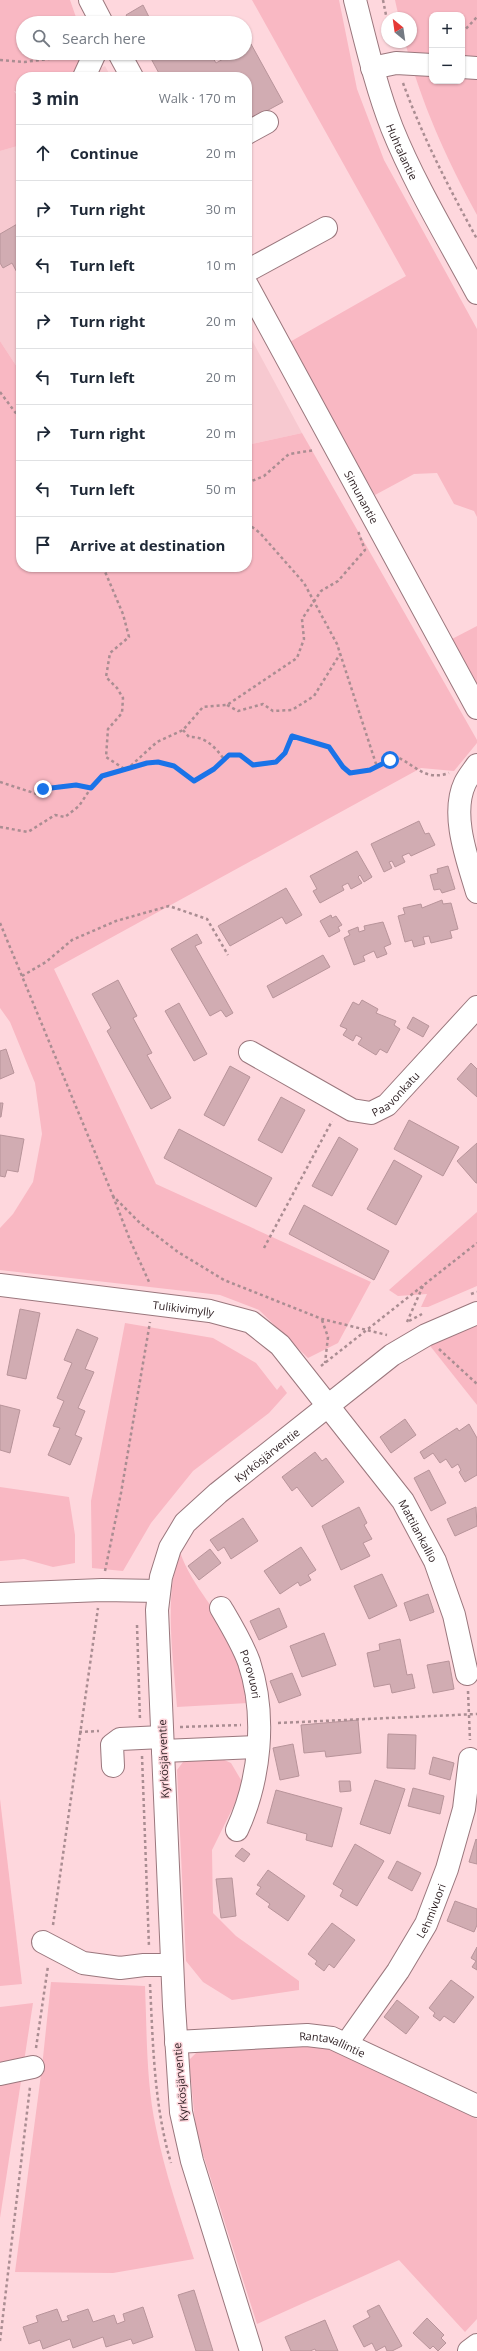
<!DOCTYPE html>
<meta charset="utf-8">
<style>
:root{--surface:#fff;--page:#f6f6f7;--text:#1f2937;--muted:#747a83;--line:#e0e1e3}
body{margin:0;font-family:"Open Sans",sans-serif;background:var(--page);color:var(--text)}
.controls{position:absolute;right:12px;top:12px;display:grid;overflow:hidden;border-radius:8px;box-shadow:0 1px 3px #0004}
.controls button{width:36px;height:36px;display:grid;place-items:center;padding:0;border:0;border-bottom:1px solid var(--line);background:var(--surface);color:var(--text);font:20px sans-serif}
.compass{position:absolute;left:381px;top:12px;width:36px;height:36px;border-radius:50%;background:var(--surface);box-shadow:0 1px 3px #0004;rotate:331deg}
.stop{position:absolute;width:12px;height:12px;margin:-9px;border:3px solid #1a73e8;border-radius:50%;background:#fff}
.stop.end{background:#1a73e8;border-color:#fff;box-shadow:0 1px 4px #0008}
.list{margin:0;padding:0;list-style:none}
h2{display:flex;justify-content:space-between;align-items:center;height:52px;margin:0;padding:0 16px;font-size:17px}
h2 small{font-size:13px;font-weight:400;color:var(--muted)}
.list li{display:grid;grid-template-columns:26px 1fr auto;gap:12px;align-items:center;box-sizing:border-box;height:56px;padding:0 16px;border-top:1px solid var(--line)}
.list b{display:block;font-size:15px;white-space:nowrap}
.list em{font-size:13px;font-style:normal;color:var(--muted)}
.icon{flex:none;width:22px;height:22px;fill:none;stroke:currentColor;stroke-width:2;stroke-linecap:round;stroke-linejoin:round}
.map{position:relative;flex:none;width:477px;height:2351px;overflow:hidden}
.search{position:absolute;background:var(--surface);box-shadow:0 1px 3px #0004;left:16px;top:16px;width:236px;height:44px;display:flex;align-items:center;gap:10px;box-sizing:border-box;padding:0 14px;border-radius:22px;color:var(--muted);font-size:15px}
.panel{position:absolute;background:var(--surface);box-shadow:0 1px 3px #0004;left:16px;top:72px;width:236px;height:500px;border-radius:16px}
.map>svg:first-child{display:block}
.built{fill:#f7c9d0}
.green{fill:#f9b8c3;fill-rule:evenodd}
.building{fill:#d1acb2;stroke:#b8949a}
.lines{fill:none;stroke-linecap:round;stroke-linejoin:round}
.minor-casing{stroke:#9a777d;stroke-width:24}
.major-casing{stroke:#9a777d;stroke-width:24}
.path{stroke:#aa8d92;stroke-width:2.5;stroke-dasharray:3 3;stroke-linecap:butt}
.minor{stroke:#fff;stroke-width:22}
.major{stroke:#fff;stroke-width:22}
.route{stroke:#1a73e8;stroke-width:5}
.labels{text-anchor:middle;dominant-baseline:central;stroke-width:3;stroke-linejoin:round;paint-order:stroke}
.street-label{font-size:11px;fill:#2c1e21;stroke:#fed7dd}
</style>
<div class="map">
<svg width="477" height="2351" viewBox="0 0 477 2351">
<rect width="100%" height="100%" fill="#fed7dd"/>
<!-- built -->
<g class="built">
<polygon points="105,66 111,77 83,77"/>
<polygon points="21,145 21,373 0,341 0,151"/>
<polygon points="247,331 302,433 247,445"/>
</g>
<!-- green -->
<g class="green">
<polygon points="0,0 70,0 78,23 23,23 23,53 81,53 77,70 66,77 21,77 21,93 14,91 21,101 21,145 0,151"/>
<polygon points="252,0 339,0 357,89 384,160 477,329 477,517 474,511 454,504 437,473 414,474 375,495 288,343 406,276"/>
<path d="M395 0H477V215C446 158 422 105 405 42H411V18H399ZM432 15H462V81H432Z"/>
<polygon points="0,341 21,373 21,567 247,567 247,445 302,433 477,740 477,743 454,771 421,768 54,969 156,1184 371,1282 338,1343 308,1358 259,1310 220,1295 0,1270 0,1228 13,1214 33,1182 42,1134 35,1083 10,1022 0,1008"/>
<polygon points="477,626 477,685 452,639"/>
<polygon points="477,1212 477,1286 428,1307 421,1307 427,1294 398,1296 389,1290"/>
<polygon points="125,1323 213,1338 256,1363 277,1390 281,1385 287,1393 269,1413 193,1471 151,1523 123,1571 92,1568 91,1501"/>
<polygon points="477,1324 477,1405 427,1342"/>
<polygon points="0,1487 69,1497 75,1535 75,1563 53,1567 24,1559 0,1561"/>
<path d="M180 1552C192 1587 220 1612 235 1646 242 1663 244 1685 248 1703L177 1707C174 1663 163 1593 180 1552Z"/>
<polygon points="211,1754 231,1763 244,1785 212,1850 213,1913 236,1936 299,1981 299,1990 232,2000 203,1982 186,1961 177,1770 186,1758"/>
<polygon points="0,1799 22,1984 0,1986"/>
<path d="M51 1982 145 1986C147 2033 146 2082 156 2128 165 2173 180 2216 194 2259L113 2273 15 2272 42 2067Z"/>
<polygon points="33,2003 0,2218 0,2007"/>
<polygon points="300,2046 326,2046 477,2119 477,2319 465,2332 399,2260 257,2324 196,2132 189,2060 198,2051"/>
</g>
<!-- building -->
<g class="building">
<polygon points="143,5 152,23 131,23 126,15"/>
<polygon points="251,44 283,102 248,121 247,77 161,77 148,53 210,53 216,63 234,53 245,53 245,47"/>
<polygon points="19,223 21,226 21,280 12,263 3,268 0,263 0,234"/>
<polygon points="419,821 425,834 429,833 435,845 411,856 409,853 402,856 405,862 395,867 392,861 389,862 392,868 384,872 371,844"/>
<polygon points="357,851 372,877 364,882 360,875 358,877 362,883 351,889 348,883 342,886 344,890 320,903 313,891 317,889 310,876"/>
<polygon points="448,866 455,889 442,893 440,889 434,890 430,875 438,873 437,869"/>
<polygon points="286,888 302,915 286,924 282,917 230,946 218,926"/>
<polygon points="442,900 443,904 451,903 458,929 450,931 452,938 431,943 429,936 423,937 425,944 414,947 412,940 405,942 398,916 405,914 403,908 421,904 422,908"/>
<polygon points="331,915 332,918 336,916 342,925 338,927 340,931 329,937 320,921"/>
<polygon points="383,922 391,944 384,947 387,954 377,958 374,951 363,956 365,961 354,965 344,938 350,935 348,931 358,927 359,932 365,930 364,926"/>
<polygon points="197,934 202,943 195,946 233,1013 226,1017 221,1010 210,1016 171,949"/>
<polygon points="323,955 330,967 273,998 267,986"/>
<polygon points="118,980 137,1016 133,1018 152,1053 147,1055 171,1098 151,1109 107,1031 111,1028 92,994"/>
<polygon points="362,1000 378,1009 376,1013 396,1021 394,1025 400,1029 387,1053 380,1049 376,1055 358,1044 362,1038 356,1035 353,1041 343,1035 347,1029 340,1026 353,1002 359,1005"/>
<polygon points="179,1003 207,1054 194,1061 165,1011"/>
<polygon points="413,1017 429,1026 423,1037 407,1028"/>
<polygon points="6,1049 14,1073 0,1079 0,1051"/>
<polygon points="471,1063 477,1069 477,1097 457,1079"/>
<polygon points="230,1066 250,1077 224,1126 204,1115"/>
<polygon points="281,1097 305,1110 282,1153 258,1140"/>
<polygon points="0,1103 3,1103 1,1117 0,1117"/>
<polygon points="409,1120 459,1147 443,1176 394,1149"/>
<polygon points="179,1129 272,1178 256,1207 164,1158"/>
<polygon points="0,1135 24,1139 18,1172 7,1170 5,1177 0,1176"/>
<polygon points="339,1137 358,1149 332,1196 312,1186"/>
<polygon points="477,1143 477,1183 476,1183 457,1161"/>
<polygon points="394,1160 422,1176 396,1225 367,1209"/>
<polygon points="304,1205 389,1251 374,1280 289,1234"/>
<polygon points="20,1309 40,1313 26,1379 7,1375"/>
<polygon points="77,1329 98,1338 85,1369 94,1372 78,1408 85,1411 75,1435 82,1438 70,1465 48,1455 60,1428 53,1426 64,1401 57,1398 72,1363 64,1360"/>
<polygon points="0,1405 20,1410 10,1453 0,1450"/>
<polygon points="405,1419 416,1435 391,1453 380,1437"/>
<polygon points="469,1424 477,1438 477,1475 465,1482 459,1472 461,1470 458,1464 452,1468 446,1459 440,1463 433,1453 424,1459 420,1452 457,1428 459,1431"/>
<polygon points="315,1452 322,1461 326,1458 344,1482 312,1507 297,1487 292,1491 282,1477"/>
<polygon points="429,1470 446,1503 431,1511 414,1478"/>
<polygon points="359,1507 367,1523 364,1525 372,1539 363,1543 370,1556 341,1570 322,1526"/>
<polygon points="476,1507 477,1526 455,1536 447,1519"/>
<polygon points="243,1518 258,1541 231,1559 224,1547 218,1551 210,1540"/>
<polygon points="301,1547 316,1570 308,1575 311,1580 300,1586 298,1582 280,1594 264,1571"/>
<polygon points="210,1549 221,1563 199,1580 188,1566"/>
<polygon points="382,1574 397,1606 369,1619 354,1586"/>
<polygon points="428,1594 434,1612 410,1621 404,1603"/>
<polygon points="279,1608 287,1627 259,1640 250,1621"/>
<polygon points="324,1633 336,1665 302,1677 290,1646"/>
<polygon points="400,1639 407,1675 412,1674 415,1688 392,1693 390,1684 374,1687 367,1653 380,1650 379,1644"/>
<polygon points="449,1661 454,1689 433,1693 427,1665"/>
<polygon points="292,1673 301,1695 279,1703 270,1681"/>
<polygon points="358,1720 361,1753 326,1757 325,1751 304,1753 301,1725"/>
<polygon points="388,1734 416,1735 415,1769 387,1768"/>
<polygon points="293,1744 299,1776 280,1780 273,1748"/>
<polygon points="433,1757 454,1763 450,1780 429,1774"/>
<polygon points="375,1780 405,1789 390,1834 360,1824"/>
<polygon points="339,1781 350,1781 351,1791 340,1792"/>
<polygon points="413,1788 444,1796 440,1814 408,1806"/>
<polygon points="276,1790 342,1808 332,1847 306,1840 307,1834 267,1823"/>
<polygon points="476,1839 477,1840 477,1864 469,1862"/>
<polygon points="355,1844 384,1861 357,1906 340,1896 343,1890 333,1884"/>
<polygon points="242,1848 250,1854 244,1862 235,1856"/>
<polygon points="397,1861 421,1873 412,1891 388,1878"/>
<polygon points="268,1870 305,1896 288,1921 268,1907 270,1904 256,1894 261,1887 257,1885"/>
<polygon points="232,1878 236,1916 221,1918 216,1879"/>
<polygon points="455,1901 477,1909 477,1925 474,1932 447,1921"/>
<polygon points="332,1923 355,1940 334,1968 329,1964 324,1971 315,1964 317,1961 308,1954"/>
<polygon points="477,1947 477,1970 472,1967 476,1961 471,1958"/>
<polygon points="451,1980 474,1997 454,2023 444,2016 440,2021 433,2016 435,2013 429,2008"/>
<polygon points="397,2000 419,2017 406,2034 384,2017"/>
<polygon points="194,2290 213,2351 196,2351 178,2295"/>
<polygon points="379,2305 402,2346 392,2351 387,2351 385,2346 376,2351 372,2343 364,2347 353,2326 370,2317 367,2311"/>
<polygon points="143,2307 153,2337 133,2344 131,2339 106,2347 103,2337 73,2348 70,2339 43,2349 40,2340 29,2344 23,2327 38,2322 36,2316 57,2309 62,2322 69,2320 67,2316 88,2309 93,2322 114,2315 117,2324 125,2321 123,2314"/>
<polygon points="427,2318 444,2335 441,2338 446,2343 438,2351 433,2346 430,2349 413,2333"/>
<polygon points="325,2320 338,2351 316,2351 315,2349 310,2351 291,2351 285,2337"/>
</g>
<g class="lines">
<defs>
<g id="minor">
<polyline points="90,0 102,23"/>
<polyline points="119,53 132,77"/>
<polyline points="462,67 477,68"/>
<polyline points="372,68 396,63 432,65"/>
<polyline points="84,77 95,53"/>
<polyline points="247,133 267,122"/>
<polyline points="247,271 326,228"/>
<path id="s1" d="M247 285 477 708"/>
<path d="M477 765C473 771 468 777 465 783 450 815 468 861 477 892"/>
<path id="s2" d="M250 1052 352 1110 371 1113 387 1105 477 1007"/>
<path id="s3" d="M0 1285 210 1311 251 1322 280 1345 403 1501 435 1561 454 1615 467 1674"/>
<polyline points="0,1594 102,1590 159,1591"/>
<path id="s4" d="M221 1608C231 1625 242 1643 249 1662 267 1716 260 1780 237 1830"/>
<polyline points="163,1751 258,1747"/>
<polyline points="113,1766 112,1745 120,1739 162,1737"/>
<polyline points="43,1942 83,1963 120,1968 144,1965 172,1965"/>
<path id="s5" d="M176 2042 307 2035 332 2038 477 2106"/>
<path id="s6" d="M347 2043 398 1971 426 1924 447 1869 464 1809 470 1759"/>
<polyline points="0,2074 33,2067"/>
<path id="s7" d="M251 2351 192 2161 181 2112 174 2006 163 1751 157 1610 161 1577 170 1548 185 1523 218 1493 392 1355 426 1335 477 1313"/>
<polyline points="469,2351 477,2345"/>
</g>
<g id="major">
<path id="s8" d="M355 0C366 43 376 87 392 128 415 185 448 239 477 293"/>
</g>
</defs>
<!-- minor casing -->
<use href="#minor" class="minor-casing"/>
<!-- major casing -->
<use href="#major" class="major-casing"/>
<!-- path -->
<g class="path">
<polyline points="383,0 387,20"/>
<polyline points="462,33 477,17"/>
<polyline points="0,60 24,62 73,56"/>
<path d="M403 83C423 138 449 188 477 239"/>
<polyline points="0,392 21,420"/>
<polyline points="247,483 264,476 289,454 315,450"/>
<polyline points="247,523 260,533 304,583 337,644 377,767"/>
<polyline points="103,567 123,614 129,637 110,653 106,677 117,688 123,698 122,713 108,729 106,757 126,770 157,742 183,730 203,707 227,705 297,658 304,639 302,619 321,591 338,581 365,550 358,531"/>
<polyline points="227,705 238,711 263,704 273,711 292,710 314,696 340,654"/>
<path d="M183 730 189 737C205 736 215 747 224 759"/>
<path d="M0 782 37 794C51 783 74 785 91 788L102 776 147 763 158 762 174 766 194 781 214 769 229 755H240L253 765 276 763 285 753 292 735 329 747 343 767 350 773 370 770 399 758C417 767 426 781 449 773"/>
<polyline points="0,827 28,832 55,815 65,817 79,806 91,788"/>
<polyline points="0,923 113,1196 140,1223 178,1252 224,1280 322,1319 387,1335"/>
<polyline points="22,976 46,962 72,940 116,921 169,906 207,919 228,955"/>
<polyline points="113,1196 130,1240 150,1284"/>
<polyline points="264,1248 332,1121"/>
<polyline points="471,1294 477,1292"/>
<polyline points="322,1320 328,1337 325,1363"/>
<polyline points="409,1321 422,1314"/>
<polyline points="407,1322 423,1286"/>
<polyline points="439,1349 477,1384"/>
<polyline points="321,1366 477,1243"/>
<polyline points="105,1571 121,1493 150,1322"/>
<polyline points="137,1625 140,1720"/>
<polyline points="468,1691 470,1740"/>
<polyline points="278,1723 477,1714"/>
<polyline points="180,1727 241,1725"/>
<polyline points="79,1732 99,1731"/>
<polyline points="142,1756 149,1947"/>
<polyline points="53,1925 98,1608"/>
<path d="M150 1984C153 2044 154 2106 171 2163"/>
<polyline points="36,2048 48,1966"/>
<polyline points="0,2341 30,2087"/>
</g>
<!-- minor -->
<use href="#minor" class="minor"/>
<!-- major -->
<use href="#major" class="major"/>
</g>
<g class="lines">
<!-- route -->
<polyline class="route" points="43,789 76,785 91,788 102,776 147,763 158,762 174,766 194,781 214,769 229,755 240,755 253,765 276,762 285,753 292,736 329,747 343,767 350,773 370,770 390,760"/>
</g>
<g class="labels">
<!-- street labels -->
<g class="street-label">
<text stroke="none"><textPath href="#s8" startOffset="159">Huhtalantie</textPath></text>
<text stroke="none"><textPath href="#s1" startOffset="241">Simunantie</textPath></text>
<text stroke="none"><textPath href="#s2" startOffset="168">Paavonkatu</textPath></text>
<text stroke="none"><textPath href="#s3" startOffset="185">Tulikivimylly</textPath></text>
<text stroke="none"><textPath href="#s7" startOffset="951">Kyrkösjärventie</textPath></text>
<text stroke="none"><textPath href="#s3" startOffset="523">Mattilankallio</textPath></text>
<text stroke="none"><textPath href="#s4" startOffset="73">Porovuori</textPath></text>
<text transform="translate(163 1759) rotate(-92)">Kyrkösjärventie</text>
<text stroke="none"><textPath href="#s6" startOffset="157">Lehmivuori</textPath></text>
<text stroke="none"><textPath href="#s5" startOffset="158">Rantavallintie</textPath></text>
<text transform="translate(180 2082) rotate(-95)">Kyrkösjärventie</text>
</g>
</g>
</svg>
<div class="controls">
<button>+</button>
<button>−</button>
</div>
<svg class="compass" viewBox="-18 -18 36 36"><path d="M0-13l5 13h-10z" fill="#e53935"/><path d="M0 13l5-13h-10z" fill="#747a83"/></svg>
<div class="stop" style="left:390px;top:760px"></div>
<div class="stop end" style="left:43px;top:789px"></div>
<div class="search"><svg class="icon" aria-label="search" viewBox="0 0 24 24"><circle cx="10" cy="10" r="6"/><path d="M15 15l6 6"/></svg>Search here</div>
<section class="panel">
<h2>3 min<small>Walk · 170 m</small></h2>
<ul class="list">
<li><svg class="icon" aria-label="ahead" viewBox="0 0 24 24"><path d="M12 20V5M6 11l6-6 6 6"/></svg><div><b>Continue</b></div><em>20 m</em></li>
<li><svg class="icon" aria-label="right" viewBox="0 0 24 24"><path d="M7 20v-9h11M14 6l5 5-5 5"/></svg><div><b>Turn right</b></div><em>30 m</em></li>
<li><svg class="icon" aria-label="left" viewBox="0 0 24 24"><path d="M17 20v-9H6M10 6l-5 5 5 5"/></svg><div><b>Turn left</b></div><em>10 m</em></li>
<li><svg class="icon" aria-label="right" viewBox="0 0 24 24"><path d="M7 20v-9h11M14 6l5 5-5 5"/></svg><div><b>Turn right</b></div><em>20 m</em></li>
<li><svg class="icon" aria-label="left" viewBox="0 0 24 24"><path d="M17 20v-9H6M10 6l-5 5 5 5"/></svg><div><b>Turn left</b></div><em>20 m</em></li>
<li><svg class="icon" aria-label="right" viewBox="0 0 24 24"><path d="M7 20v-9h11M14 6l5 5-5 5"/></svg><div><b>Turn right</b></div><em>20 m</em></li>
<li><svg class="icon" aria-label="left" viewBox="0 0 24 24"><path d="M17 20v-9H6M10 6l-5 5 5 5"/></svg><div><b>Turn left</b></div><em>50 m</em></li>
<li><svg class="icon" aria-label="arrive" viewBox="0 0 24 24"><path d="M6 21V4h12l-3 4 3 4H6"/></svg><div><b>Arrive at destination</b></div></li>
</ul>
</section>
</div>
